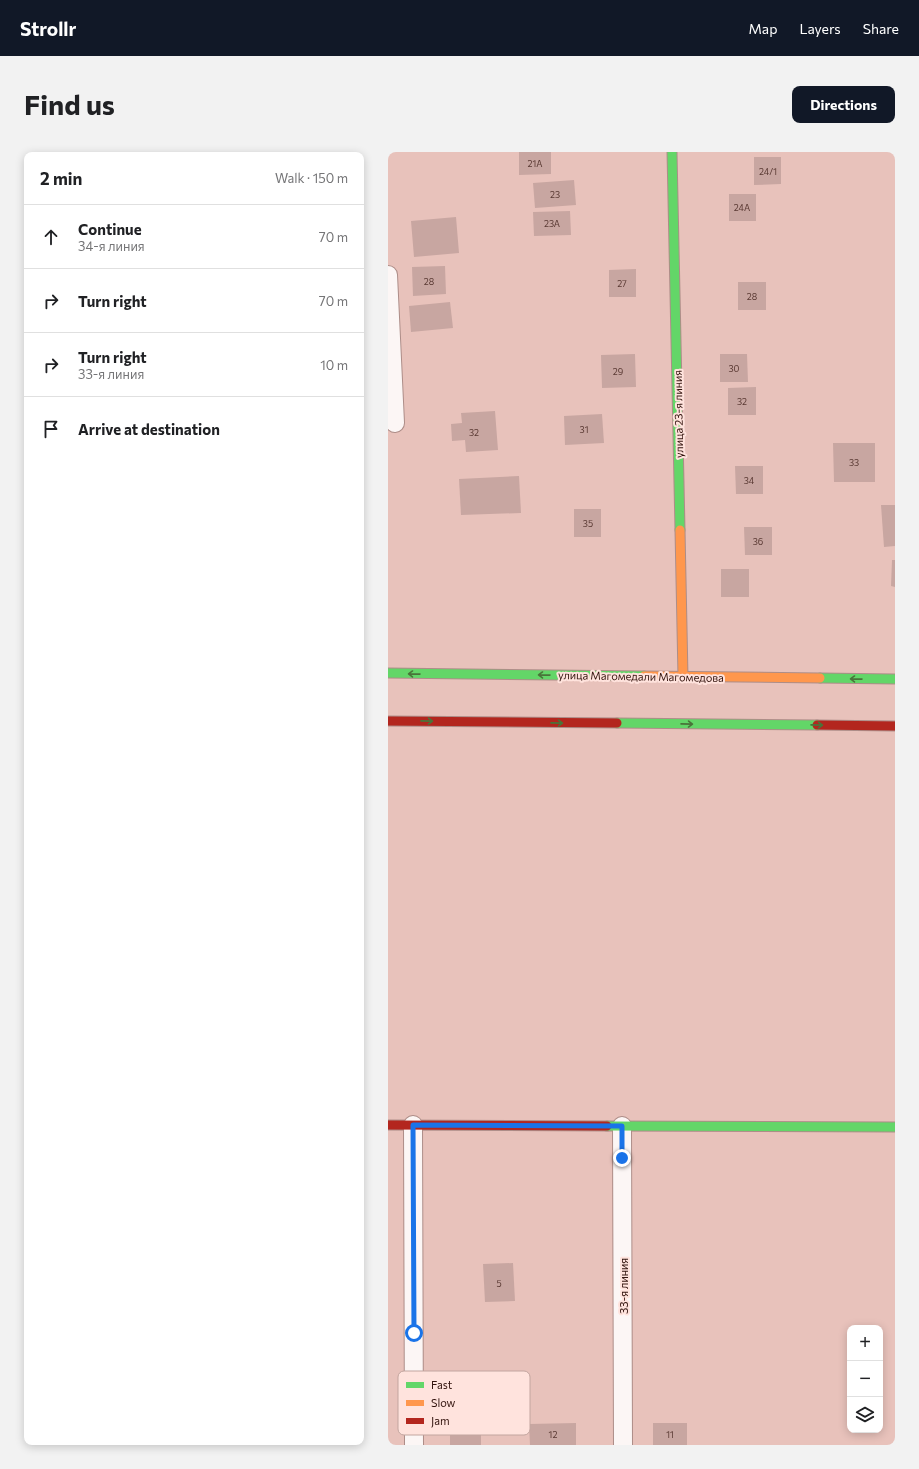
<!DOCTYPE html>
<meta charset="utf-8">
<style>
:root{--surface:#fff;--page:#f2f2f2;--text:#202124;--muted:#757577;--line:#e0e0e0;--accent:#111827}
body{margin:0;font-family:Commissioner,sans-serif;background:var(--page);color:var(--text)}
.controls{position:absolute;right:12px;bottom:12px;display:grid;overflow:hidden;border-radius:8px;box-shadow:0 2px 10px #0003}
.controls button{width:36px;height:36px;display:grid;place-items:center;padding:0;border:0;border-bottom:1px solid var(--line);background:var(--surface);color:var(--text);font:20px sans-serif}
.stop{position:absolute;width:12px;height:12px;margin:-9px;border:3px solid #1a73e8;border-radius:50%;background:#fff}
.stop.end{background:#1a73e8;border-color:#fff;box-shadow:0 1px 4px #0008}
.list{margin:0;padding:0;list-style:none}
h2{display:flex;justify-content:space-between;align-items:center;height:52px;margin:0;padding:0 16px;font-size:17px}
h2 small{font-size:13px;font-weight:400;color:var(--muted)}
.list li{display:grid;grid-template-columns:26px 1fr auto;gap:12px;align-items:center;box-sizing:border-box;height:64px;padding:0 16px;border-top:1px solid var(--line)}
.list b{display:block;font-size:15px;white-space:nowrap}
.list p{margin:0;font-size:13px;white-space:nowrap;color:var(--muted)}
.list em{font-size:13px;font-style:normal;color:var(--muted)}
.icon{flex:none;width:22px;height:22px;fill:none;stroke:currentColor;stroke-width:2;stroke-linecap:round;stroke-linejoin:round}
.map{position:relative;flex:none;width:507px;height:1293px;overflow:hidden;border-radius:8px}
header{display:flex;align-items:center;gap:24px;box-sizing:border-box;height:56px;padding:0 20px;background:var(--accent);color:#fff}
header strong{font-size:19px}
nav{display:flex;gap:22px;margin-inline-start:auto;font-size:14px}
.intro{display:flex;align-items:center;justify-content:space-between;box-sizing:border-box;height:96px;padding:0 24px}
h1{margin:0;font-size:28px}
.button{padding:10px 18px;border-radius:8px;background:var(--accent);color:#fff;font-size:14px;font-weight:700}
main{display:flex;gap:24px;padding:0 24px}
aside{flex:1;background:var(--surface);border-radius:8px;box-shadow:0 2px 10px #0003}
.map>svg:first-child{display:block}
.building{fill:#c8a6a1}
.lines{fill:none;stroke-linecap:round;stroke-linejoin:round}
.street-casing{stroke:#ad8d88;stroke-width:20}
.fast-casing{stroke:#ad8d88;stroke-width:11}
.slow-casing{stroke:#ad8d88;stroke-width:11}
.jam-casing{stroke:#ad8d88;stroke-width:11}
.street{stroke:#fcf6f5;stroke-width:18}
.fast{stroke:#63d668;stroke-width:9}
.slow{stroke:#ff974d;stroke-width:9}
.jam{stroke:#b3261e;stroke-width:9}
.oneway{stroke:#4a743a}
.route{stroke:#1a73e8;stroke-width:5}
.labels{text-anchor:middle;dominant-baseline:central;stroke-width:4;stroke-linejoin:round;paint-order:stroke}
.number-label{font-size:9px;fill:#583832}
.street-label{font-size:11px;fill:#32130d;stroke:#ffe3dd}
.key{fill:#ffe3dd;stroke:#c2a59f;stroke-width:1}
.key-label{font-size:11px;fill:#32130d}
</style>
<header>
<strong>Strollr</strong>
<nav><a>Map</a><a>Layers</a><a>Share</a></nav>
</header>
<div class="intro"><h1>Find us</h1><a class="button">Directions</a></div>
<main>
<aside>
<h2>2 min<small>Walk · 150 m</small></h2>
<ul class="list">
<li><svg class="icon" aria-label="ahead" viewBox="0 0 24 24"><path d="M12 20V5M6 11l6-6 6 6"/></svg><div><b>Continue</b><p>34-я линия</p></div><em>70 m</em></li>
<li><svg class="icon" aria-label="right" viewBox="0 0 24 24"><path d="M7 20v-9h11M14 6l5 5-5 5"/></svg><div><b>Turn right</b></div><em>70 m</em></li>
<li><svg class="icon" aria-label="right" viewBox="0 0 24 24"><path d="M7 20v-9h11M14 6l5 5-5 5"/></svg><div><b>Turn right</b><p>33-я линия</p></div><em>10 m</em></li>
<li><svg class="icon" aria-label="arrive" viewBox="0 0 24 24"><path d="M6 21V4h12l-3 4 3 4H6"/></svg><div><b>Arrive at destination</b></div></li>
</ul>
</aside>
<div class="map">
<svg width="507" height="1293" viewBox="0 0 507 1293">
<rect width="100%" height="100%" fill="#e8c2bb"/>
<!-- building -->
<g class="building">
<polygon points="131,0 163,0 163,22 131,23"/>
<polygon points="366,5 393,5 393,32 366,33"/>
<polygon points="186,28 188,53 147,56 145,31"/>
<rect x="341" y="42" width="27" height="27"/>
<polygon points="182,59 183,83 146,84 145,60"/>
<polygon points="68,65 71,101 26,105 23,69"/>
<polygon points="57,114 58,142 25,144 24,115"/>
<polygon points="248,117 248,145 221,145 221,118"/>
<rect x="350" y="130" width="28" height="28"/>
<polygon points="62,150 65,176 23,180 21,154"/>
<polygon points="247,202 248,235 214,236 213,203"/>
<polygon points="332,202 359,202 360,230 332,230"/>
<polygon points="368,235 368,263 340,263 340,236"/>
<polygon points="107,259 110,298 78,300 77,288 64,289 63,272 74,271 73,261"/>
<polygon points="214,262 216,291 177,293 176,264"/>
<polygon points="445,291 487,291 487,330 446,330"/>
<polygon points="347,314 375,314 375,342 348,342"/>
<polygon points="131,324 133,361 73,363 71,327"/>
<polygon points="493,353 507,353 507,394 496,395"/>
<rect x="186" y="357" width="27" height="28"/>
<polygon points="356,375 384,375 384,403 357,403"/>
<polygon points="504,408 507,408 507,435 503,434"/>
<rect x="333" y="417" width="28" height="28"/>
<polygon points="125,1111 127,1149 97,1150 95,1112"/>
<polygon points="188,1271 188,1293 142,1293 141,1272"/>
<rect x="265" y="1271" width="34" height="22"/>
<polygon points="62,1273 93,1274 93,1293 62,1293"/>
</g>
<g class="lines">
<defs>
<g id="street">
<polyline points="0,123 7,271"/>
<polyline points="25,973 26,1293"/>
<polyline points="234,974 235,1293"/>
</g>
<g id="fast">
<polyline points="284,0 292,378"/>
<polyline points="0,521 256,524"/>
<polyline points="432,526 507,527"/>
<polyline points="229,571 429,573"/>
<polyline points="219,974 507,975"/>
</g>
<g id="slow">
<polyline points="292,378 295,525"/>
<polyline points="256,524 432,526"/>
</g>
<g id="jam">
<polyline points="0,569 229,571"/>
<polyline points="429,573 507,574"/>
<polyline points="0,973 219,974"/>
</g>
</defs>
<!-- street casing -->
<use href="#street" class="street-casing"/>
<!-- fast casing -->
<use href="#fast" class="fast-casing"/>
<!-- slow casing -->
<use href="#slow" class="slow-casing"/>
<!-- jam casing -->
<use href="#jam" class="jam-casing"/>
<!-- street -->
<use href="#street" class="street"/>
<!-- fast -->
<use href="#fast" class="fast"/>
<!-- slow -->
<use href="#slow" class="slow"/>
<!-- jam -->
<use href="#jam" class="jam"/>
</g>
<!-- one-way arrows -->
<defs><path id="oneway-shaft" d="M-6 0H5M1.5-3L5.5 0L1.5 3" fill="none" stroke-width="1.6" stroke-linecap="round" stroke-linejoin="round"/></defs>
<g class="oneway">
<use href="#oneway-shaft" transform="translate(26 522) rotate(-179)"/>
<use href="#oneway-shaft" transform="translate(156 523) rotate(-179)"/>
<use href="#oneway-shaft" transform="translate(468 527) rotate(-179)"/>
<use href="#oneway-shaft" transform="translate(39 569) rotate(1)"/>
<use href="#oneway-shaft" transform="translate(169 571) rotate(1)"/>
<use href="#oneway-shaft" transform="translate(299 572) rotate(1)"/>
<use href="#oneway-shaft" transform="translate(429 573) rotate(1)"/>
</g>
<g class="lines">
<!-- route -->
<polyline class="route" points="26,1181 25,973 234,974 234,1006"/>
</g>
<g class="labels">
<!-- number labels -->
<g class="number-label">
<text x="147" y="11">21А</text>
<text x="380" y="19">24/1</text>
<text x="167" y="42">23</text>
<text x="354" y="55">24А</text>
<text x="164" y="71">23А</text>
<text x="41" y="129">28</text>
<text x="234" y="131">27</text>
<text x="364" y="144">28</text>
<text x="346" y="216">30</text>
<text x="230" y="219">29</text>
<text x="354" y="249">32</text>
<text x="196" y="277">31</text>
<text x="86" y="280">32</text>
<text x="466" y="310">33</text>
<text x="361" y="328">34</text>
<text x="200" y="371">35</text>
<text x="370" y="389">36</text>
<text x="111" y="1131">5</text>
<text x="165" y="1282">12</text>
<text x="282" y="1282">11</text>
</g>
<!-- street labels -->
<g class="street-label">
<text transform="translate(290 262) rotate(-91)">улица 23-я линия</text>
<text transform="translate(253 524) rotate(1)">улица Магомедали Магомедова</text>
<text transform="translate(235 1134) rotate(-90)">33-я линия</text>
</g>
</g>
<!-- legend -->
<rect x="10" y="1219" width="132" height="64" rx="6" class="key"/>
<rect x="18" y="1230" width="18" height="6" fill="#63d668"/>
<rect x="18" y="1248" width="18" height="6" fill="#ff974d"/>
<rect x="18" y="1266" width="18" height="6" fill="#b3261e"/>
<g class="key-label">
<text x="43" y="1237">Fast</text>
<text x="43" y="1255">Slow</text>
<text x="43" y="1273">Jam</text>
</g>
</svg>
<div class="controls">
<button>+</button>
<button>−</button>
<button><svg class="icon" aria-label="layers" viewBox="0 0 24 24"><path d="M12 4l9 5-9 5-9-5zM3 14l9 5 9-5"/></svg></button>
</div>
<div class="stop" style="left:26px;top:1181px"></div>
<div class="stop end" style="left:234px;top:1006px"></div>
</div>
</main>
